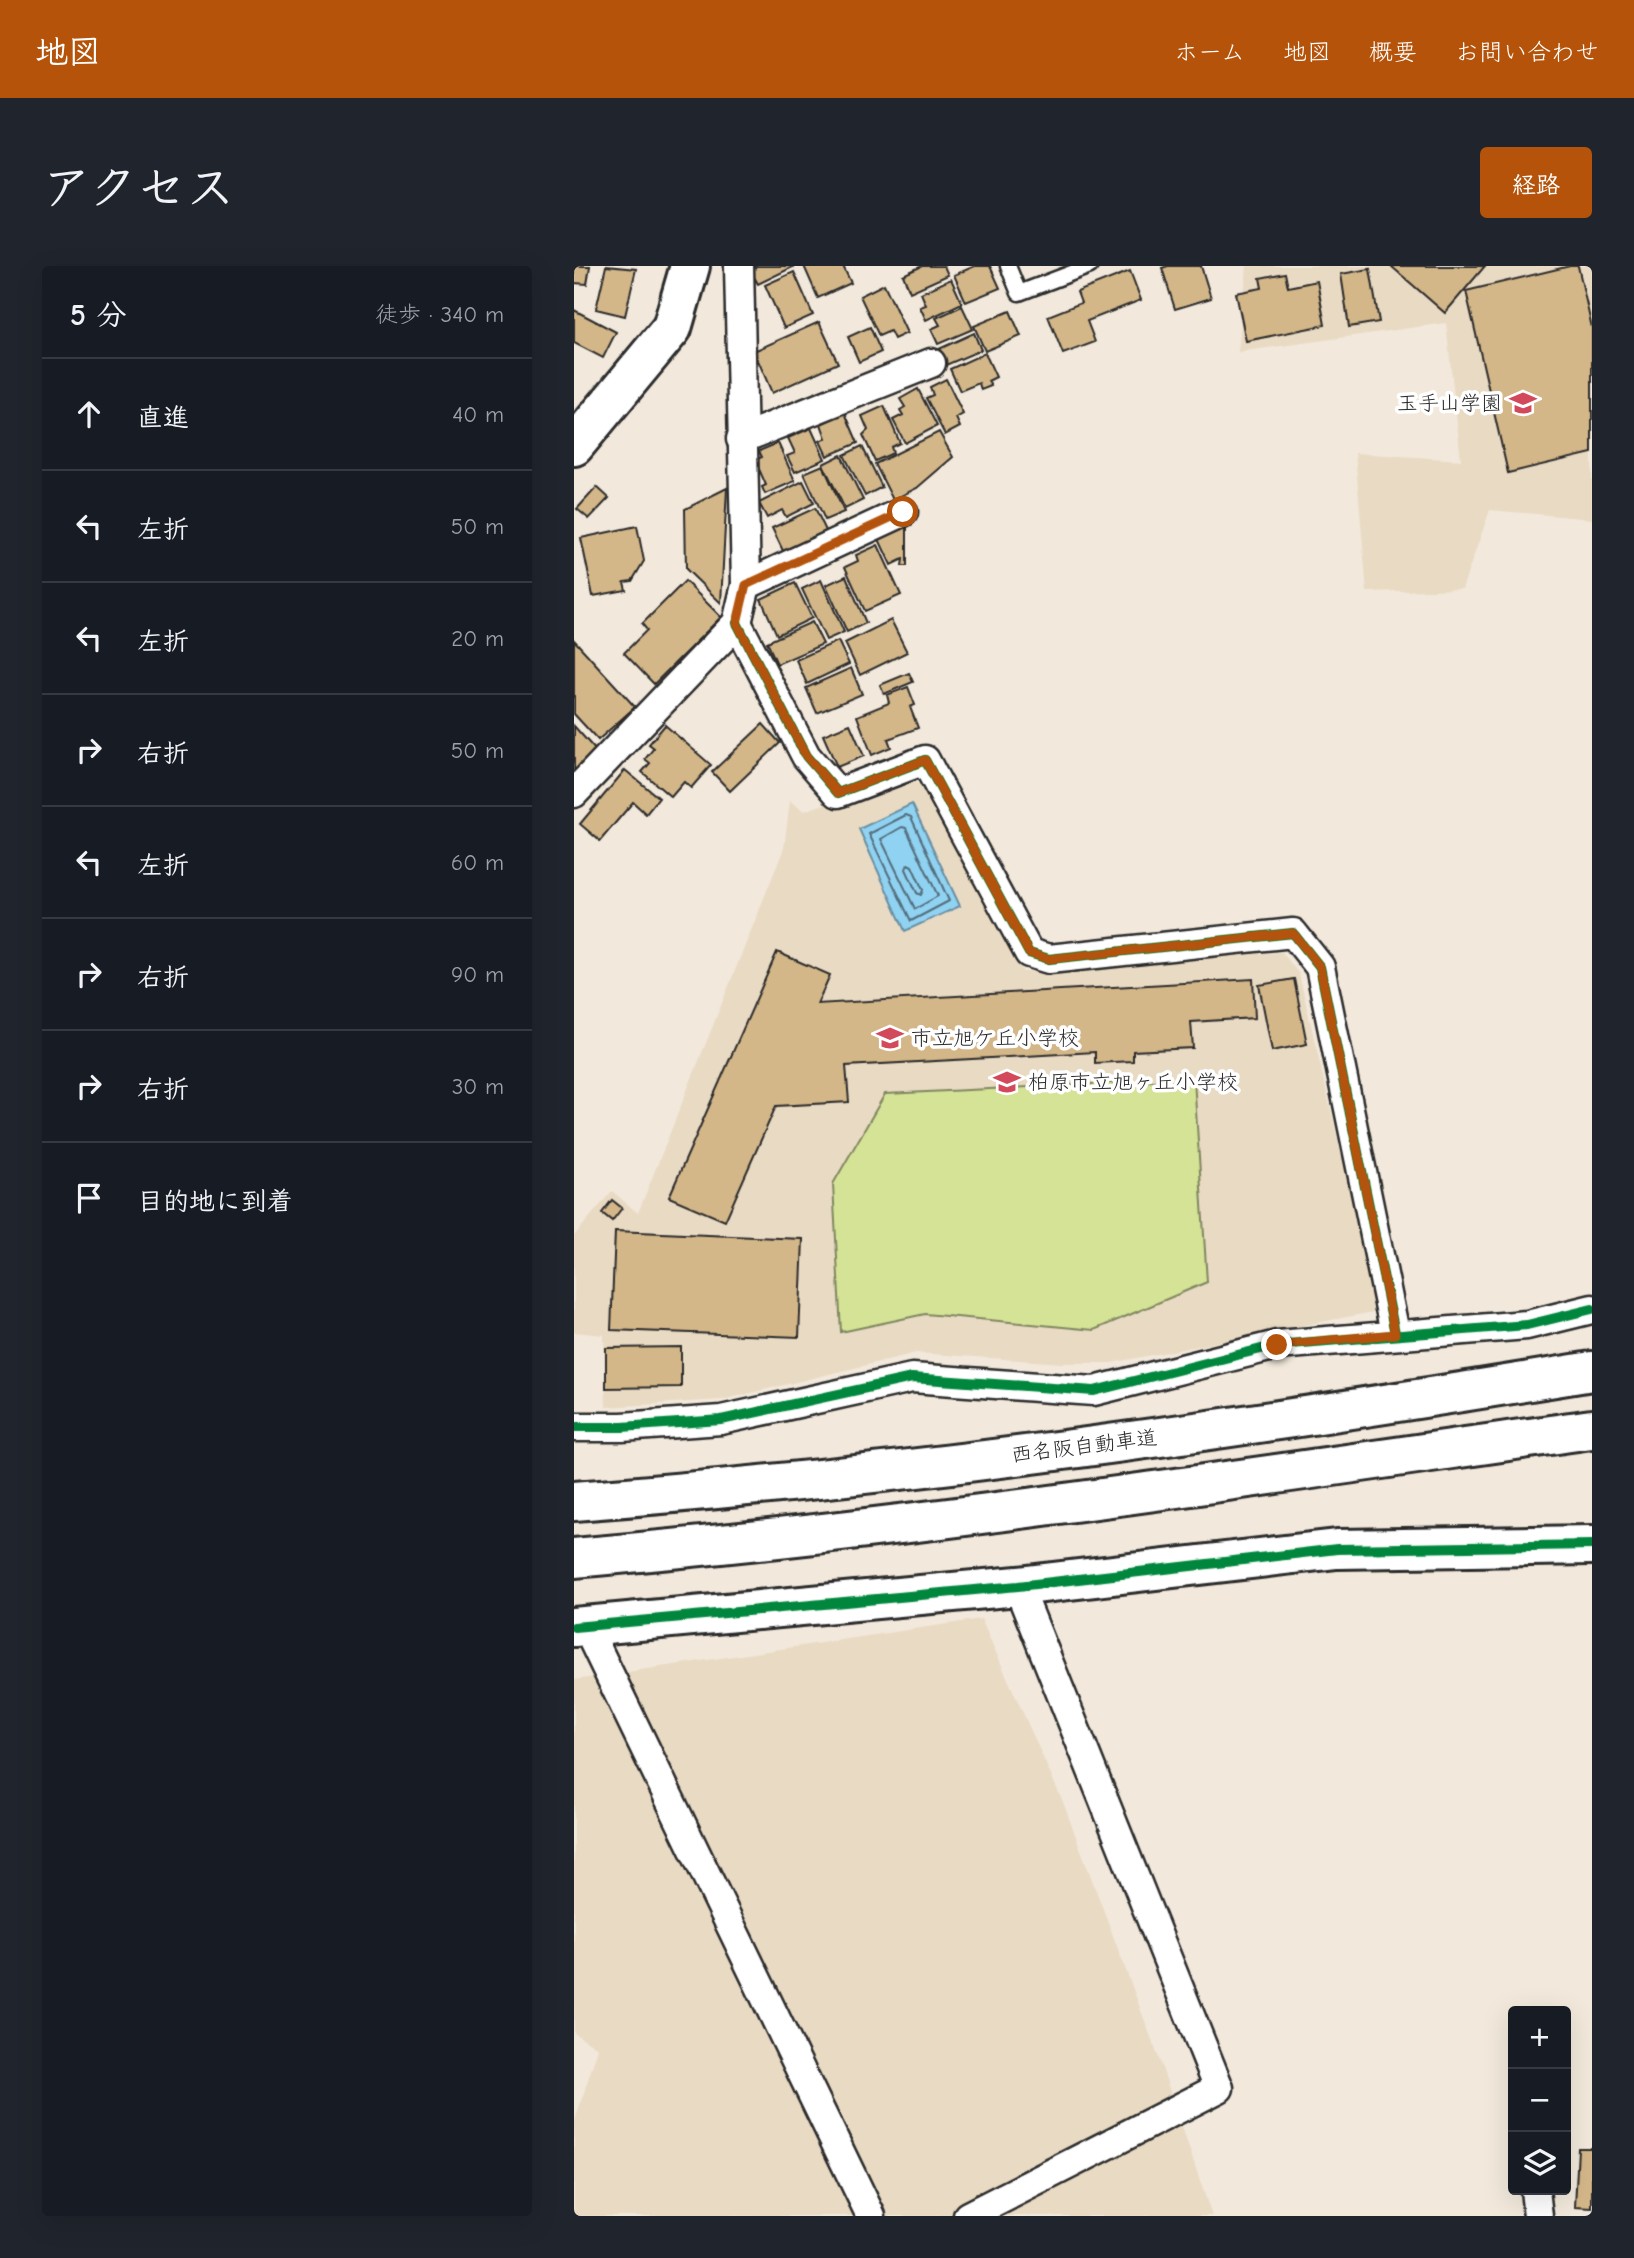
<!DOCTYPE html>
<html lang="ja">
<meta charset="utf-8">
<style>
:root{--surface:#171b24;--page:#20242c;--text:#f1f3f6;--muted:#9ea1a6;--line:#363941;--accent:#b45309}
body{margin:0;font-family:"Comic Neue","Klee One",sans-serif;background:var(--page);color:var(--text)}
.controls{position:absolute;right:21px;bottom:21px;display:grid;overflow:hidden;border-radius:7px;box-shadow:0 7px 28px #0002}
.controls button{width:63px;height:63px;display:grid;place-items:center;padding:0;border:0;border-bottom:2px solid var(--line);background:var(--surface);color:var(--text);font:35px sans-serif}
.stop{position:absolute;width:21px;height:21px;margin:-16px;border:5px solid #b45309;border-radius:50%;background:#fff}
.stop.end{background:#b45309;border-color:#fff;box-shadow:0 2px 7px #0008}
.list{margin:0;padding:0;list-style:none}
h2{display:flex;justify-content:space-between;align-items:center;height:91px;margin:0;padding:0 28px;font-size:30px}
h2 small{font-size:23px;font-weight:400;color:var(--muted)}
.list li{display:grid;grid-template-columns:46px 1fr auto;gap:21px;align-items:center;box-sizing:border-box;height:112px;padding:0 28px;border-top:2px solid var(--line)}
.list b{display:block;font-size:26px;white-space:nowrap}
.list em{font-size:23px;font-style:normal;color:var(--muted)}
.icon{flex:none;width:38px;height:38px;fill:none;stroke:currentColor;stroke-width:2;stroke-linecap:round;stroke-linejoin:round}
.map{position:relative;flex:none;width:1018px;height:1950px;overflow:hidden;border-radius:7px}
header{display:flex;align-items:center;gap:42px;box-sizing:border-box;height:98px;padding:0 35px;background:var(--accent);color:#fff}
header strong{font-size:33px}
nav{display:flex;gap:38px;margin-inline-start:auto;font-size:24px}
.intro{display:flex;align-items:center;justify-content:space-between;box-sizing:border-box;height:168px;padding:0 42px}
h1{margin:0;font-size:49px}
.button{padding:18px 32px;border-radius:7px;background:var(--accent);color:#fff;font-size:24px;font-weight:700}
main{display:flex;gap:42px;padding:0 42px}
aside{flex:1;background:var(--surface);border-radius:7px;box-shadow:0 7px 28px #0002}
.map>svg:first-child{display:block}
.built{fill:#e9dac3}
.green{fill:#d4e396;stroke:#808760;stroke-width:2}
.water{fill:#90d2f2;stroke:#688fa2;stroke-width:2}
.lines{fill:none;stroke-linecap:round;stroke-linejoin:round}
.shore{stroke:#536e7b;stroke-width:2}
.building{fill:#d4b789;stroke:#2b2b2b;stroke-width:2}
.lane-casing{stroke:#2b2b2b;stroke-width:19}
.street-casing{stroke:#2b2b2b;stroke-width:33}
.secondary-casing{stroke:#2b2b2b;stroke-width:44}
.primary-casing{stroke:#2b2b2b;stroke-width:44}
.highway-casing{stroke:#2b2b2b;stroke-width:44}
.lane{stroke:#fff;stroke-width:14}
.street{stroke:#fff;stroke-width:28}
.secondary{stroke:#fff;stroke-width:38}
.primary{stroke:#fff;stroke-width:38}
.highway{stroke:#fff;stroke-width:38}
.cycleway-casing{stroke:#fff;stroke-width:15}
.cycleway{stroke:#00873e;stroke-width:10}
.route{stroke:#b45309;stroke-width:9}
.labels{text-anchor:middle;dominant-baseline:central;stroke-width:7;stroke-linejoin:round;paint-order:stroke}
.poi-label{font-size:21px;fill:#2b2b2b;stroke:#fff;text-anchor:start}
.street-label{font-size:21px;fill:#2b2b2b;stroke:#fff}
</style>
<header>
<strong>地図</strong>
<nav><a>ホーム</a><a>地図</a><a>概要</a><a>お問い合わせ</a></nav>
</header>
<div class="intro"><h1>アクセス</h1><a class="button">経路</a></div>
<main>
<aside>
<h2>5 分<small>徒歩 · 340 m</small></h2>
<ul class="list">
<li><svg class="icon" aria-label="ahead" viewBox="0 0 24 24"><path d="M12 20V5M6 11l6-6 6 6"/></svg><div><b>直進</b></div><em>40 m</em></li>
<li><svg class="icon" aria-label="left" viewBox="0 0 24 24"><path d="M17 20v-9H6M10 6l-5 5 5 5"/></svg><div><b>左折</b></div><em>50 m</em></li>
<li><svg class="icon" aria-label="left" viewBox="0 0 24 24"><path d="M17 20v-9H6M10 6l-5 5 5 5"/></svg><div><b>左折</b></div><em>20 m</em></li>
<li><svg class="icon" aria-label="right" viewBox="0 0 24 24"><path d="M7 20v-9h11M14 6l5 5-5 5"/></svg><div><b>右折</b></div><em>50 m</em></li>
<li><svg class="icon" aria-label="left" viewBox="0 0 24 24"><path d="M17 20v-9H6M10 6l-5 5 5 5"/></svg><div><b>左折</b></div><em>60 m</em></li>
<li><svg class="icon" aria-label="right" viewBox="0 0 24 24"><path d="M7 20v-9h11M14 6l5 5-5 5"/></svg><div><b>右折</b></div><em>90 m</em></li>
<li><svg class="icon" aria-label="right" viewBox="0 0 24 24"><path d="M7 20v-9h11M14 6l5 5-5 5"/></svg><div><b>右折</b></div><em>30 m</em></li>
<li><svg class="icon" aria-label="arrive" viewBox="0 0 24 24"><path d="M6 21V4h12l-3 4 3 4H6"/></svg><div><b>目的地に到着</b></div></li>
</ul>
</aside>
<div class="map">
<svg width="1018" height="1950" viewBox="0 0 1018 1950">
<rect width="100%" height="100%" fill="#f2e9dc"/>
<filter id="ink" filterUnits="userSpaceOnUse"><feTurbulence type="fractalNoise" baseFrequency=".0143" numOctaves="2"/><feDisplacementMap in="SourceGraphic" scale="14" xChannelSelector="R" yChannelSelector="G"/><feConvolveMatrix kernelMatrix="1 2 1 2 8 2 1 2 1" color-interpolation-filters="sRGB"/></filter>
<g filter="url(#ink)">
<!-- built -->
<g class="built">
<polygon points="673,0 1018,0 1018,253 916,244 888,323 793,326 781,187 887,194 872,57 664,86"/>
<polygon points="331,510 352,523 449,706 708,686 725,708 804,1045 537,1097 489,1097 342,1087 148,1134 32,1141 30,1069 0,1066 0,970 38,925 64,947 210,582 216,535 230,545"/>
<polygon points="407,1353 489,1536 584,1790 638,1950 0,1950 0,1858 24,1782 0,1767 0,1414"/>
</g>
<!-- green -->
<polygon class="green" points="620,813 633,1016 520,1064 351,1048 267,1066 259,918 311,828"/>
<!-- water -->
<polygon class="water" points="338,538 386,640 331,665 285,563"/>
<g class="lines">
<!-- shore -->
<g class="shore">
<polygon points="332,549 337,551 375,635 337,655 295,568"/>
<polygon points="328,561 332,562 364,630 341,643 307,573"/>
<polygon points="334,598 338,600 349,624 347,629 343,627 332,603"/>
</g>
</g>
<!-- building -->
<g class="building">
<polygon points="0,0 16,0 13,18 0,17"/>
<polygon points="32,0 62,3 51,50 22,43"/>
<polygon points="183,0 218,0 219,1 184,18 176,3"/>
<polygon points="230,0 269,0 277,17 244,32"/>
<polygon points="348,0 370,0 374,9 336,26 329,9"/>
<polygon points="401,0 416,0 426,22 392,36 380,9"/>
<polygon points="594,0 627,0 637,32 601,43 588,2"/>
<polygon points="817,0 911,0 871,47"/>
<polygon points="996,0 1004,0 1018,62 1018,187 934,207 892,25"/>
<polygon points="796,3 805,56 775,61 767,8"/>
<polygon points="556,5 567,34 513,55 521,76 489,88 474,50 507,37 503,26"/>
<polygon points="220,6 239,49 210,62 191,19"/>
<polygon points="711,7 714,21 743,15 751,59 672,75 662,27 688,22 686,12"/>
<polygon points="377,13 388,37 352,54 346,41 352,39 347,27"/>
<polygon points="310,18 333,67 320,73 316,65 305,70 286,30"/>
<polygon points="388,40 399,63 364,78 357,63 366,59 362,52"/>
<polygon points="0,44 42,66 29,92 0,77"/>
<polygon points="436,45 447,70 411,85 400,60"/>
<polygon points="245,56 264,97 198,127 180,85"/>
<polygon points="296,61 307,86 285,96 274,71"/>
<polygon points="400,67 407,84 372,99 365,83"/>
<polygon points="411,87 422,111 414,115 417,120 407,124 405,117 386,125 376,103"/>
<polygon points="372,113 389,148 382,152 386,161 371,169 352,132 359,129 356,121"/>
<polygon points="344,123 363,160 331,177 319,154 329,149 326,144 331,141 326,133"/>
<polygon points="310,140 326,177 317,181 319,187 301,195 289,169 294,164 288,150"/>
<polygon points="271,147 284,177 253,190 246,175 252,172 247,158"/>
<polygon points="237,162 251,193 221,206 213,190 221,187 214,172"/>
<polygon points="365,166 379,191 343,222 319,234 301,198"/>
<polygon points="204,177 221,215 191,228 188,221 192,219 181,194 188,191 185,185"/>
<polygon points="288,180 308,221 291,230 270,189"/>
<polygon points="267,189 289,234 271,243 249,198"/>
<polygon points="249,199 270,246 251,254 230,207"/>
<polygon points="229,215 240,237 212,251 208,244 193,252 185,237"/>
<polygon points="23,221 35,232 15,253 3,243"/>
<polygon points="153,222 147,337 112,303 111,243"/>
<polygon points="241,242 254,269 211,289 198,262"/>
<polygon points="333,257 333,300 328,300 329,293 317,299 304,271"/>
<polygon points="63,260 70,295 58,315 50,316 52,324 19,330 7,272"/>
<polygon points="304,279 327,329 291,345 271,301 284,295 282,289"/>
<polygon points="272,310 292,357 273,366 252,319"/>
<polygon points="247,314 270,366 252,374 228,323"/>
<polygon points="111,315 147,351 80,418 50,387 73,364 68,358"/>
<polygon points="221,317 238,352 203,369 187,333"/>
<polygon points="317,354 333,386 286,409 271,377"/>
<polygon points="238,356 249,378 203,398 193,376"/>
<polygon points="0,374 61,441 24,474 0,448"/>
<polygon points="264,375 275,398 233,418 222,394"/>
<polygon points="277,402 288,428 243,447 232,422"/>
<polygon points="335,407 339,416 310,428 306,419"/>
<polygon points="334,421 341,439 336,441 344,462 314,473 317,481 298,489 283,450 315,437 313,429"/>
<polygon points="189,458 206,477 156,525 138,506"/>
<polygon points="276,458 290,490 263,501 249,469"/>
<polygon points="91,459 137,499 117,522 110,516 97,531 68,506 76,497 71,493 80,482 75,478"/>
<polygon points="0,460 23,486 0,505"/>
<polygon points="51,504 85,532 72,548 59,536 26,575 6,558"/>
<polygon points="203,686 256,709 243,738 679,713 681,752 617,756 619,782 559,785 559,795 521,797 521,786 272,800 275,836 202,840 151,955 95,931"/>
<polygon points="720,713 733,778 698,785 685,719"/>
<polygon points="38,934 48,942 38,955 28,947"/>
<polygon points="41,965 229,973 225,1071 37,1064"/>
<polygon points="107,1081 107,1121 32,1122 32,1082"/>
<polygon points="1004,1882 1018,1882 1018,1942 1001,1941"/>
</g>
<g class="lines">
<defs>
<polyline id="lane" points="434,0 445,27 516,0"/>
<g id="street">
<polyline points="167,173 357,97"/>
<polyline points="172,319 329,246"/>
<polyline points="163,357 232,490 264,527 351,494 455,687 475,693 719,667 746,701 821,1067"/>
<polyline points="0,527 163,357 172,319 165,0"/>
<polyline points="0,1161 48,1161 147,1154 338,1112 520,1125 703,1079 953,1059 1018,1043"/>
<polyline points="12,1360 297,1950"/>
<polyline points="961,1924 964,1950"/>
<polyline points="394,1950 645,1822 444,1320"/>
</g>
<polyline id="secondary" points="0,1361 444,1320 763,1283 1018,1279"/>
<polyline id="primary" points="0,180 98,62 116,0"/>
<g id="highway">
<path d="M0 1235C341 1210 681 1160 1018 1105"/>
<path d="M0 1292C341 1263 679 1211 1018 1163"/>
</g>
</defs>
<!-- lane casing -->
<use href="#lane" class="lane-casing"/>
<!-- street casing -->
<use href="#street" class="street-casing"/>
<!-- secondary casing -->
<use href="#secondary" class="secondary-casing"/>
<!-- primary casing -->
<use href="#primary" class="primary-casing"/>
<!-- highway casing -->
<use href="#highway" class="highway-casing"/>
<!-- lane -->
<use href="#lane" class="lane"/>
<!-- street -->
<use href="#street" class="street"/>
<!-- secondary -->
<use href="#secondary" class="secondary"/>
<!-- primary -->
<use href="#primary" class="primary"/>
<!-- highway -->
<use href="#highway" class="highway"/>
<defs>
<g id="cycleway">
<polyline points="163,357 232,490 264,527 351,494 455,687 475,693 719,667 746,701 821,1067"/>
<polyline points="0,1161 48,1161 147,1154 338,1112 520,1125 703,1079 953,1059 1018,1043"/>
<polyline points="0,1361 444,1320 763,1283 1018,1279"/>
</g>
</defs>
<!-- cycleway casing -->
<use href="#cycleway" class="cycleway-casing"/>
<!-- cycleway -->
<use href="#cycleway" class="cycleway"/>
</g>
</g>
<g class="lines" filter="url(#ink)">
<!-- route -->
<polyline class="route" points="329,246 172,319 163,357 232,490 264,527 351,494 455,687 475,693 719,667 746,701 821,1068 703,1079"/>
</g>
<!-- icons -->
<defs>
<symbol id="university-bare" viewBox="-9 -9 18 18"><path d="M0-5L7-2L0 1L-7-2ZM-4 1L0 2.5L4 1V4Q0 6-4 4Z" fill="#d1495b" stroke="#fff" stroke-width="2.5" paint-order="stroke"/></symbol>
<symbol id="school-bare" viewBox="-9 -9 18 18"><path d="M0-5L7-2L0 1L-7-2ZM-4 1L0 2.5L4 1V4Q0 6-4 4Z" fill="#d1495b" stroke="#fff" stroke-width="2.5" paint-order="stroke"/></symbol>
</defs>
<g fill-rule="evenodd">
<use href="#university-bare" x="930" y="118" width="38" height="38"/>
<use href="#school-bare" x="297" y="753" width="38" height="38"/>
<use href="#school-bare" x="414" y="797" width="38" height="38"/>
</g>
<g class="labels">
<!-- poi labels -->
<g class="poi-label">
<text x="928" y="137" text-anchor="end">玉手山学園</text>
<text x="337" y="772">市立旭ケ丘小学校</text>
<text x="454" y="816">柏原市立旭ヶ丘小学校</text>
</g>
<!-- street labels -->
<g class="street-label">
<text transform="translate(510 1180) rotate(-7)">西名阪自動車道</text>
</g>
</g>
</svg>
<div class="controls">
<button>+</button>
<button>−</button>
<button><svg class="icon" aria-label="layers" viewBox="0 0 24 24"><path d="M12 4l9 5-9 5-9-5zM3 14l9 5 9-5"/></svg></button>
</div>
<div class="stop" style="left:329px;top:246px"></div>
<div class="stop end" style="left:703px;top:1079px"></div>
</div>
</main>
